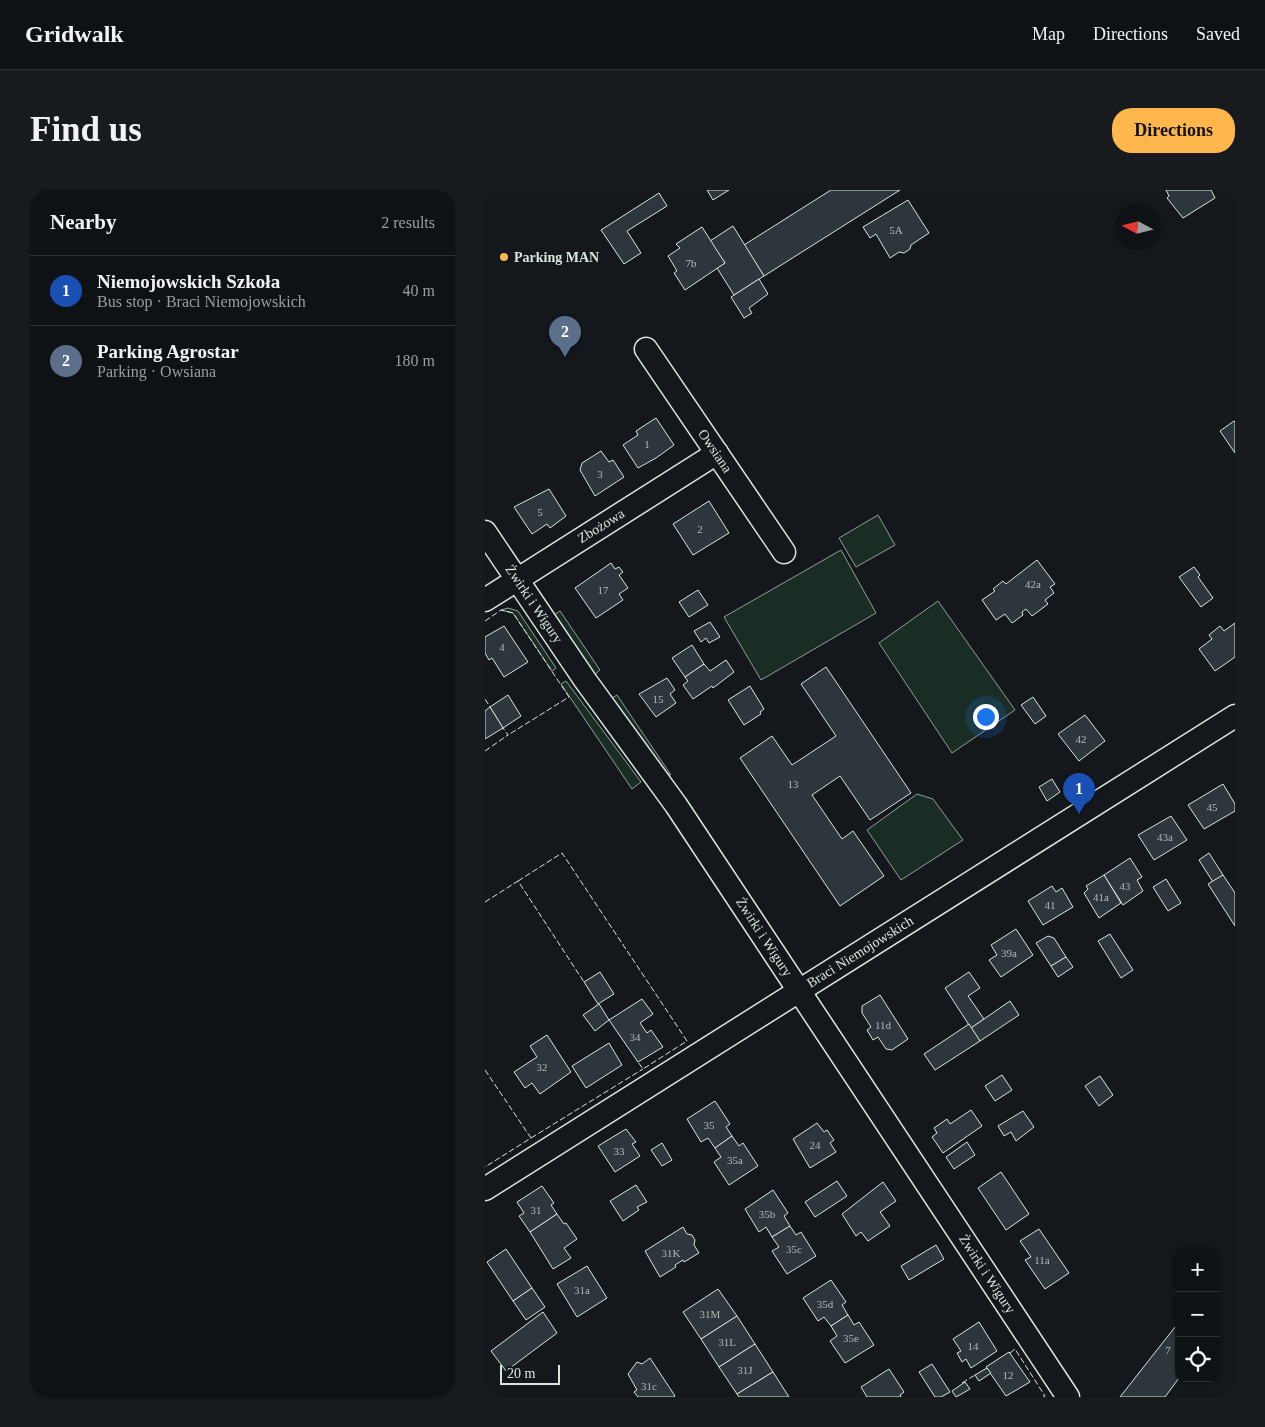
<!DOCTYPE html>
<meta charset="utf-8">
<style>
:root{--surface:#0f1215;--page:#181b1e;--text:#f1f3f6;--muted:#9b9ea0;--line:#2f3234;--accent:#ffb74d}
body{margin:0;font-family:Georgia,serif;background:var(--page);color:var(--text)}
.controls{position:absolute;right:15px;bottom:15px;display:grid;overflow:hidden;border-radius:10px;box-shadow:0 1px 4px #0004}
.controls button{width:45px;height:45px;display:grid;place-items:center;padding:0;border:0;border-bottom:1px solid var(--line);background:var(--surface);color:var(--text);font:25px sans-serif}
.compass{position:absolute;left:630px;top:15px;width:45px;height:45px;border-radius:50%;background:var(--surface);box-shadow:0 1px 4px #0004;rotate:277deg}
.scale{position:absolute;left:15px;bottom:12px;width:60px;box-sizing:border-box;padding-left:5px;border:2px solid #d8e6dc;border-top:0;font-size:14px;line-height:18px;white-space:nowrap;color:#d8e6dc;-webkit-text-stroke:4px #14181c;paint-order:stroke}
.you{position:absolute;left:500px;top:526px;width:18px;height:18px;margin:-12px;border:4px solid #fff;border-radius:50%;background:#1a73e8;box-shadow:0 0 0 8px #1a73e833}
.badge{display:grid;place-items:center;width:32px;height:32px;border-radius:50%;background:var(--accent);color:#fff;font-size:16px;font-weight:700}
.pin{position:absolute;translate:-50% -41px;filter:drop-shadow(0 1px 2px #0008)}
.pin::after{content:'';position:absolute;top:26px;width:18px;height:15px;background:inherit;clip-path:polygon(0 0,100% 0,50% 100%)}
.list{margin:0;padding:0;list-style:none}
h2{display:flex;justify-content:space-between;align-items:center;height:65px;margin:0;padding:0 20px;font-size:21px}
h2 small{font-size:16px;font-weight:400;color:var(--muted)}
.list li{display:grid;grid-template-columns:32px 1fr auto;gap:15px;align-items:center;box-sizing:border-box;height:70px;padding:0 20px;border-top:1px solid var(--line)}
.list b{display:block;font-size:19px;white-space:nowrap}
.list p{margin:0;font-size:16px;white-space:nowrap;color:var(--muted)}
.list em{font-size:16px;font-style:normal;color:var(--muted)}
.icon{flex:none;width:28px;height:28px;fill:none;stroke:currentColor;stroke-width:2;stroke-linecap:round;stroke-linejoin:round}
.map{position:relative;flex:none;width:750px;height:1207px;overflow:hidden;border-radius:20px}
header{display:flex;align-items:center;gap:30px;box-sizing:border-box;height:70px;padding:0 25px;background:var(--surface);border-bottom:1px solid var(--line)}
header strong{font-size:24px}
nav{display:flex;gap:28px;margin-inline-start:auto;font-size:18px}
.intro{display:flex;align-items:center;justify-content:space-between;box-sizing:border-box;height:120px;padding:0 30px}
h1{margin:0;font-size:35px}
.button{padding:12px 22px;border-radius:20px;background:var(--accent);color:#111;font-size:18px;font-weight:700}
main{display:flex;gap:30px;padding:0 30px}
aside{flex:1;background:var(--surface);border-radius:20px;box-shadow:0 1px 4px #0004}
.map>svg:first-child{display:block}
.green{fill:#1a2d24;stroke:#939e99}
.building{fill:#2c363c;stroke:#d8e6dc}
.lines{fill:none;stroke-linecap:round;stroke-linejoin:round}
.minor-casing{stroke:#d8e6dc;stroke-width:25}
.minor{stroke:#14181c;stroke-width:22}
.fence{stroke:#d8e6dc;stroke-width:1;stroke-dasharray:6 2.5;stroke-linecap:butt}
.poi-dot{fill:#ffb74d;stroke:#14181c;stroke-width:2}
.labels{text-anchor:middle;dominant-baseline:central;stroke-width:4;stroke-linejoin:round;paint-order:stroke}
.number-label{font-size:11px;fill:#adbab4}
.poi-label{font-size:14px;font-weight:bold;fill:#d8e6dc;stroke:#14181c;text-anchor:start}
.street-label{font-size:14px;fill:#d8e6dc;stroke:#14181c}
</style>
<header>
<strong>Gridwalk</strong>
<nav><a>Map</a><a>Directions</a><a>Saved</a></nav>
</header>
<div class="intro"><h1>Find us</h1><a class="button">Directions</a></div>
<main>
<aside>
<h2>Nearby<small>2 results</small></h2>
<ul class="list">
<li><span class="badge" style="background:#1a4fb4">1</span><div><b>Niemojowskich Szkoła</b><p>Bus stop · Braci Niemojowskich</p></div><em>40 m</em></li>
<li><span class="badge" style="background:#5c6f8a">2</span><div><b>Parking Agrostar</b><p>Parking · Owsiana</p></div><em>180 m</em></li>
</ul>
</aside>
<div class="map">
<svg width="750" height="1207" viewBox="0 0 750 1207">
<rect width="100%" height="100%" fill="#14181c"/>
<!-- green -->
<g class="green">
<polygon points="393,325 410,355 371,377 354,348"/>
<polygon points="356,360 391,423 276,490 239,427"/>
<polygon points="453,411 530,520 467,563 394,453"/>
<polygon points="23,418 33,421 71,478 67,481 28,423 16,420"/>
<polygon points="75,421 115,480 109,485 69,425"/>
<polygon points="81,491 156,592 147,599 76,494"/>
<polygon points="132,505 186,585 180,582 127,508"/>
<polygon points="432,604 448,609 478,650 416,690 382,640"/>
</g>
<!-- building -->
<g class="building">
<polygon points="222,0 244,0 228,10"/>
<polygon points="346,0 415,0 279,86 259,55"/>
<polygon points="681,0 726,0 730,8 698,28 682,8 684,6"/>
<polygon points="174,3 182,16 142,41 156,63 139,74 116,40"/>
<polygon points="423,10 444,43 426,55 425,59 419,63 414,62 405,68 391,44 385,48 378,37"/>
<polygon points="248,36 279,86 249,105 232,78 240,73 225,51"/>
<polygon points="217,37 240,73 200,100 189,83 192,81 183,66 195,58 191,54"/>
<polygon points="274,89 283,104 264,118 267,123 259,128 246,107"/>
<polygon points="171,228 189,255 171,268 153,278 138,255 153,245 151,241"/>
<polygon points="749,231 750,232 750,263 735,241"/>
<polygon points="116,261 124,272 128,270 139,287 110,306 95,280 97,273"/>
<polygon points="64,299 81,326 65,338 62,334 47,344 29,317"/>
<polygon points="224,311 244,343 208,365 188,334"/>
<polygon points="552,370 570,394 565,397 569,403 560,410 563,414 547,426 541,419 537,422 538,425 527,433 520,424 511,430 497,410 510,401 508,399 518,391 521,394"/>
<polygon points="126,373 130,379 134,377 138,382 134,385 143,398 134,404 138,410 111,428 90,398"/>
<polygon points="709,377 715,385 713,387 728,408 716,417 694,387"/>
<polygon points="213,400 223,415 204,427 194,412"/>
<polygon points="225,432 235,447 224,453 221,448 216,452 209,441"/>
<polygon points="750,433 750,467 730,481 714,459 727,449 724,445 735,436 739,441"/>
<polygon points="19,436 43,472 19,487 7,468 4,470 0,463 0,447"/>
<polygon points="207,455 219,474 200,487 187,468"/>
<polygon points="241,470 249,482 228,498 227,496 208,509 198,495 203,491 200,487 219,474 225,481"/>
<polygon points="341,477 426,603 385,630 355,586 327,605 357,649 368,641 399,686 355,716 255,568 287,546 307,575 351,546 316,494"/>
<polygon points="182,488 190,500 185,504 191,513 171,527 154,504"/>
<polygon points="265,496 279,519 275,522 276,524 259,535 243,510"/>
<polygon points="23,505 36,526 18,538 5,517"/>
<polygon points="548,507 561,526 550,534 536,515"/>
<polygon points="5,517 18,538 0,549 0,521"/>
<polygon points="600,525 620,551 594,571 573,544"/>
<polygon points="567,589 575,602 562,611 554,597"/>
<polygon points="738,594 750,614 750,621 719,639 703,615"/>
<polygon points="686,626 702,650 669,670 653,645"/>
<polygon points="724,663 738,685 728,692 714,670"/>
<polygon points="645,668 657,687 652,690 658,701 638,715 619,685"/>
<polygon points="619,685 636,713 614,728 599,703 603,699 601,696"/>
<polygon points="738,685 750,703 750,736 723,694"/>
<polygon points="681,689 696,713 683,721 668,697"/>
<polygon points="567,696 571,702 577,698 588,717 558,735 543,711"/>
<polygon points="531,739 548,765 516,787 504,770 512,765 506,755"/>
<polygon points="625,744 648,780 636,788 613,751"/>
<polygon points="563,746 569,748 581,767 566,776 551,753"/>
<polygon points="581,767 588,777 573,787 566,776"/>
<polygon points="115,782 129,804 113,814 99,792"/>
<polygon points="484,782 495,798 483,806 499,829 486,838 460,798"/>
<polygon points="395,805 423,849 407,860 401,859 393,847 388,850 382,840 386,837 377,823 377,816"/>
<polygon points="157,809 168,824 155,833 162,843 166,840 178,857 153,872 124,830"/>
<polygon points="525,811 534,825 495,851 486,838"/>
<polygon points="114,814 124,830 110,841 98,825"/>
<polygon points="484,834 495,851 450,880 439,864"/>
<polygon points="62,845 86,882 55,904 47,893 40,898 29,882 52,867 45,856"/>
<polygon points="124,853 137,875 101,898 87,876"/>
<polygon points="517,885 527,900 510,911 500,896"/>
<polygon points="615,886 628,905 614,916 600,896"/>
<polygon points="230,911 245,934 241,937 247,946 230,958 223,948 216,952 202,929"/>
<polygon points="486,920 497,936 458,963 447,947 452,943 449,938 462,929 465,934"/>
<polygon points="538,921 549,937 531,951 526,942 519,946 513,936"/>
<polygon points="332,933 339,942 342,940 349,950 345,953 351,962 325,978 308,949"/>
<polygon points="141,939 151,952 147,954 155,966 130,982 113,956"/>
<polygon points="247,946 254,956 258,953 273,976 244,995 229,972 236,967 230,958"/>
<polygon points="482,952 490,965 469,979 461,967"/>
<polygon points="177,953 187,970 177,976 166,960"/>
<polygon points="516,982 544,1024 521,1040 493,998"/>
<polygon points="352,991 362,1006 330,1027 320,1012"/>
<polygon points="398,992 411,1011 395,1022 405,1036 383,1051 376,1042 371,1046 357,1024"/>
<polygon points="151,995 162,1012 152,1017 154,1020 138,1031 125,1011"/>
<polygon points="57,996 69,1013 66,1015 72,1024 45,1042 34,1026 39,1023 32,1012"/>
<polygon points="288,1000 303,1023 299,1026 305,1036 287,1047 281,1037 274,1042 260,1019"/>
<polygon points="72,1024 79,1034 81,1033 92,1049 79,1058 86,1068 68,1079 45,1042"/>
<polygon points="305,1036 311,1045 316,1042 331,1066 302,1084 287,1061 294,1057 287,1047"/>
<polygon points="198,1037 202,1044 207,1045 210,1050 209,1055 214,1063 199,1072 198,1070 190,1075 191,1077 175,1087 160,1061"/>
<polygon points="554,1039 584,1083 560,1099 540,1070 546,1067 535,1051"/>
<polygon points="451,1055 459,1069 424,1090 416,1076"/>
<polygon points="21,1059 47,1098 28,1111 2,1072"/>
<polygon points="102,1076 122,1108 92,1127 72,1094"/>
<polygon points="346,1090 361,1112 357,1115 363,1125 346,1136 339,1127 333,1131 318,1108"/>
<polygon points="47,1098 60,1117 41,1130 28,1111"/>
<polygon points="233,1099 252,1126 216,1149 198,1122"/>
<polygon points="58,1122 72,1143 21,1181 6,1161"/>
<polygon points="363,1125 369,1135 374,1132 389,1155 360,1173 345,1151 352,1146 346,1136"/>
<polygon points="252,1126 270,1154 234,1177 216,1149"/>
<polygon points="494,1132 512,1161 486,1178 481,1169 477,1172 472,1163 476,1161 468,1149"/>
<polygon points="694,1132 694,1188 680,1207 635,1207"/>
<polygon points="270,1154 288,1182 252,1204 234,1177"/>
<polygon points="524,1162 545,1192 521,1206 501,1177"/>
<polygon points="165,1168 190,1206 189,1207 153,1207 149,1202 152,1200 143,1184 152,1172 157,1174"/>
<polygon points="447,1174 465,1202 456,1207 450,1207 434,1182"/>
<polygon points="502,1178 506,1183 494,1191 490,1185"/>
<polygon points="404,1179 419,1202 415,1205 416,1207 382,1207 376,1197"/>
<polygon points="288,1182 304,1207 254,1207 252,1204"/>
<polygon points="480,1192 485,1199 471,1207 467,1201"/>
</g>
<g class="lines">
<defs>
<g id="minor">
<polyline points="161,159 299,362"/>
<polyline points="0,342 100,490 191,615 583,1207"/>
<polyline points="0,410 232,263"/>
<polyline points="0,999 750,526"/>
</g>
</defs>
<!-- minor casing -->
<use href="#minor" class="minor-casing"/>
<!-- minor -->
<use href="#minor" class="minor"/>
<!-- fence -->
<g class="fence">
<polyline points="0,431 16,420 28,423 84,507 23,545"/>
<polyline points="0,509 5,517"/>
<polyline points="0,561 23,545 18,538"/>
<polyline points="33,691 77,663 202,851 158,879 153,872"/>
<polyline points="0,712 33,691 99,792"/>
<polyline points="0,880 46,948 0,977"/>
<polyline points="46,948 158,879"/>
<polyline points="525,1163 530,1159 560,1206 558,1207"/>
<polyline points="477,1193 490,1185"/>
</g>
</g>
<!-- markers -->
<circle class="poi-dot" cx="19" cy="67" r="5"/>
<g class="labels">
<!-- number labels -->
<g class="number-label">
<text x="411" y="40">5A</text>
<text x="206" y="73">7b</text>
<text x="162" y="254">1</text>
<text x="115" y="284">3</text>
<text x="55" y="322">5</text>
<text x="215" y="339">2</text>
<text x="548" y="394">42a</text>
<text x="118" y="400">17</text>
<text x="17" y="457">4</text>
<text x="173" y="509">15</text>
<text x="596" y="549">42</text>
<text x="308" y="594">13</text>
<text x="727" y="617">45</text>
<text x="680" y="647">43a</text>
<text x="640" y="696">43</text>
<text x="616" y="707">41a</text>
<text x="565" y="715">41</text>
<text x="524" y="763">39a</text>
<text x="398" y="835">11d</text>
<text x="150" y="847">34</text>
<text x="57" y="877">32</text>
<text x="224" y="935">35</text>
<text x="330" y="955">24</text>
<text x="134" y="961">33</text>
<text x="250" y="970">35a</text>
<text x="51" y="1020">31</text>
<text x="282" y="1024">35b</text>
<text x="309" y="1059">35c</text>
<text x="186" y="1063">31K</text>
<text x="557" y="1070">11a</text>
<text x="97" y="1100">31a</text>
<text x="340" y="1114">35d</text>
<text x="225" y="1124">31M</text>
<text x="366" y="1148">35e</text>
<text x="242" y="1152">31L</text>
<text x="488" y="1156">14</text>
<text x="683" y="1160">7</text>
<text x="260" y="1180">31J</text>
<text x="523" y="1185">12</text>
<text x="164" y="1196">31c</text>
</g>
<!-- poi labels -->
<g class="poi-label">
<text x="29" y="67">Parking MAN</text>
</g>
<!-- street labels -->
<g class="street-label">
<text transform="translate(230 261) rotate(56)">Owsiana</text>
<text transform="translate(116 336) rotate(-32)">Zbożowa</text>
<text transform="translate(49 414) rotate(56)">Żwirki i Wigury</text>
<text transform="translate(279 747) rotate(57)">Żwirki i Wigury</text>
<text transform="translate(375 762) rotate(-32)">Braci Niemojowskich</text>
<text transform="translate(502 1084) rotate(57)">Żwirki i Wigury</text>
</g>
</g>
</svg>
<div class="controls">
<button>+</button>
<button>−</button>
<button><svg class="icon" aria-label="locate" viewBox="0 0 24 24"><circle cx="12" cy="12" r="6"/><path d="M12 2v4M12 18v4M2 12h4M18 12h4"/></svg></button>
</div>
<svg class="compass" viewBox="-18 -18 36 36"><path d="M0-13l5 13h-10z" fill="#e53935"/><path d="M0 13l5-13h-10z" fill="#9b9ea0"/></svg>
<div class="scale">20 m</div>
<div class="you"></div>
<div class="pin badge" style="left:594px;top:624px;background:#1a4fb4">1</div>
<div class="pin badge" style="left:80px;top:167px;background:#5c6f8a">2</div>
</div>
</main>
